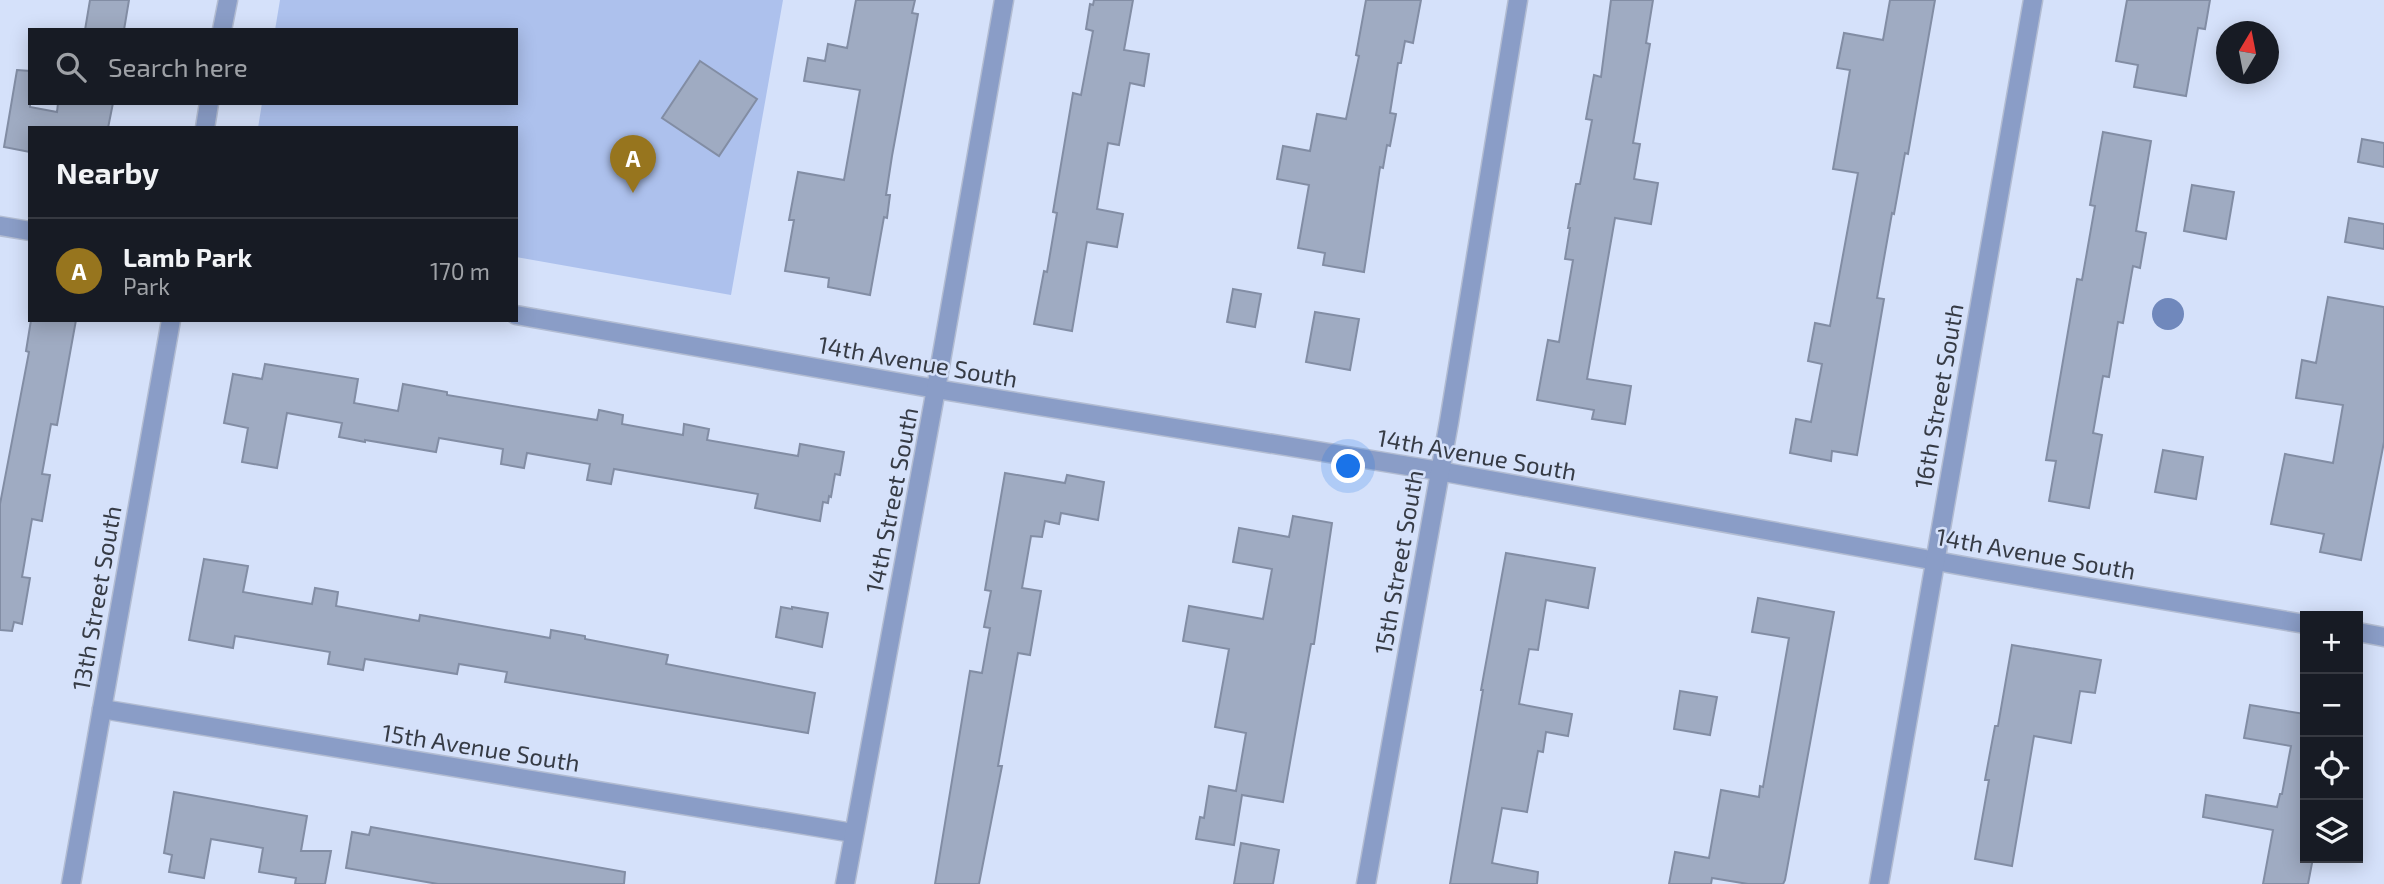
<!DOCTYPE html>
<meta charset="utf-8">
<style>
:root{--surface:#171b24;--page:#20242c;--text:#f1f3f6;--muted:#9ea1a6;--line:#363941;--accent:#97751e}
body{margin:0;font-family:"Exo 2",sans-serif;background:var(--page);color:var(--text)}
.controls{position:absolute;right:21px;bottom:21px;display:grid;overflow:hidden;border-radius:0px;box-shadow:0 4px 18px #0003}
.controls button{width:63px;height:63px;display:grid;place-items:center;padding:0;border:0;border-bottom:2px solid var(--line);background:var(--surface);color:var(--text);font:35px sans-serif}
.compass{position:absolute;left:2216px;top:21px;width:63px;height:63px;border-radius:50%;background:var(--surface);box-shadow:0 4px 18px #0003;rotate:10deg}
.you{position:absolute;left:1349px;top:467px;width:24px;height:24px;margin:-18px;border:5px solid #fff;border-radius:50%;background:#1a73e8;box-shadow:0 0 0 10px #1a73e833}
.badge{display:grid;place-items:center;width:46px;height:46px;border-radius:50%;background:var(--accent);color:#fff;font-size:23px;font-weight:700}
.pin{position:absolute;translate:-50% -58px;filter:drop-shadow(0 2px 4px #0008)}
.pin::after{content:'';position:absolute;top:37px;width:24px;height:21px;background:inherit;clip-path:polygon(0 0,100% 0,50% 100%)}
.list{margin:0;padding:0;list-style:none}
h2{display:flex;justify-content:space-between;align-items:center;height:91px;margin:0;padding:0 28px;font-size:30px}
h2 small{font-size:23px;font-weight:400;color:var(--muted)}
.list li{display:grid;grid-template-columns:46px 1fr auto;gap:21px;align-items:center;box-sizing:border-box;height:105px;padding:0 28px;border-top:2px solid var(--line)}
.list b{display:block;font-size:26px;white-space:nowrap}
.list p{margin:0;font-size:23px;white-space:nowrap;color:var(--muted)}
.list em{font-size:23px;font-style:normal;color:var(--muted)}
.icon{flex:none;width:38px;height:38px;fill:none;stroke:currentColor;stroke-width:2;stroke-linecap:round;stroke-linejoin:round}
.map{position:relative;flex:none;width:2384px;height:884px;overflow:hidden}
.search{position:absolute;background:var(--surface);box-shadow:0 4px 18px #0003;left:28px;top:28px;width:490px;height:77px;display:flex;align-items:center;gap:18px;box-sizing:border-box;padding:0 24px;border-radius:0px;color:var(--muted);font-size:26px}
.panel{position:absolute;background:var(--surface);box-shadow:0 4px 18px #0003;left:28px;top:126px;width:490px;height:196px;border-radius:0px}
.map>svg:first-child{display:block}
.green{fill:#adc1ed}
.water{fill:#7088bc}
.building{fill:#9fabc2;stroke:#828da4;stroke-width:2}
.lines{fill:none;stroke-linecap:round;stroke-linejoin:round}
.minor-casing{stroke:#b2bcd2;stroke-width:21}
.minor{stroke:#8a9dc7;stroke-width:18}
.labels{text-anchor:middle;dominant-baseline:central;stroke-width:5;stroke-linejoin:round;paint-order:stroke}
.street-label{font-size:24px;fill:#363b45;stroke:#d5e1fa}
</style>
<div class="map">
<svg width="2384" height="884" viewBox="0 0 2384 884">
<rect width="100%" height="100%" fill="#d5e1fa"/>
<!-- green -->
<polygon class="green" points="280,0 783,0 731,295 516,257 516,128 258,128 262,103 516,103 516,30 275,30"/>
<!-- water -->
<circle class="water" cx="2168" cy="314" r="16"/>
<!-- building -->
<g class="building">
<polygon points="90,0 129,0 124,30 85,30"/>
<polygon points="856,0 915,0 912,13 918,14 892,156 886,195 890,195 887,218 884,217 870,295 828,287 829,278 785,271 794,220 789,220 798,172 844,180 860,90 804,81 808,58 825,61 828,44 847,48"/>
<polygon points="1094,0 1133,0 1124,50 1149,54 1144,86 1130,83 1119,145 1108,143 1097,209 1123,214 1117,247 1087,242 1072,331 1034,324 1044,271 1047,272 1057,213 1053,212 1073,93 1081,95 1093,31 1086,29 1090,4 1093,5"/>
<polygon points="1366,0 1421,0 1413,43 1405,41 1401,63 1398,63 1390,113 1396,114 1390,146 1387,145 1383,168 1380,167 1364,272 1323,265 1325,253 1298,248 1309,185 1277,179 1283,146 1310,151 1317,114 1346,119 1359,56 1356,55"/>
<polygon points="1611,0 1653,0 1646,43 1650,44 1633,143 1640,144 1634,179 1658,183 1651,224 1615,218 1587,379 1631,386 1625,424 1592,419 1594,410 1537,400 1548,340 1559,342 1573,260 1565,259 1570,228 1568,228 1576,184 1580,184 1592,120 1586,119 1594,75 1601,77"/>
<polygon points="1890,0 1935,0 1908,154 1905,153 1894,214 1892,213 1877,298 1884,299 1857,455 1832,451 1831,461 1790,453 1796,419 1811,422 1822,364 1808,361 1815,323 1830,326 1858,173 1833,169 1850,70 1837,68 1844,33 1883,40"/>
<polygon points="2127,0 2210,0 2205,29 2198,28 2186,96 2134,87 2138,65 2116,61"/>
<polygon points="700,61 757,99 719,156 662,118"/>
<polygon points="17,70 30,71 30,107 57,112 58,103 113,103 108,128 30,128 30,152 4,147"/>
<polygon points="2103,132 2151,141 2136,231 2146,233 2140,268 2133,266 2123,323 2118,322 2109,377 2103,376 2093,433 2102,435 2089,508 2049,501 2056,461 2046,460 2077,279 2082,280 2095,206 2090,205"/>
<polygon points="2362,139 2384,143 2384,167 2358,162"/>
<polygon points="2192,185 2234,192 2226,239 2184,231"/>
<polygon points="2349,218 2384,224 2384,249 2345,242"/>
<polygon points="1233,289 1261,294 1255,327 1227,322"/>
<polygon points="2328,297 2384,307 2384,442 2361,560 2320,552 2324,534 2271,524 2285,454 2333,463 2343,405 2296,398 2302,360 2316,363"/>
<polygon points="1315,312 1359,319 1350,370 1306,362"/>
<polygon points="31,320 76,320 57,425 51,424 42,474 50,475 42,521 32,519 22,577 30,578 22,624 14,622 12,631 0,630 0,504 29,352 26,351"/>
<polygon points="265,364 358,379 354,403 398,411 403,384 447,392 447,395 597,420 599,410 623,415 622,424 683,435 684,424 709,429 707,440 798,456 800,444 844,452 840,475 835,474 831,497 829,496 828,503 823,502 820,521 755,508 758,494 614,469 611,484 587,480 590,464 527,453 524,468 501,464 503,449 439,438 436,452 365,440 365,442 339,437 342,423 287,413 277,468 242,462 248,428 224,423 233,374 262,379"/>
<polygon points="2163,450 2203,457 2196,499 2155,492"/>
<polygon points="1005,473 1065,483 1067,475 1104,482 1098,520 1061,513 1059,524 1045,521 1042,537 1031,536 1022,588 1041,591 1030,655 1018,653 998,766 1002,766 979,884 935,884 970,671 982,673 990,628 984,627 991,591 985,590"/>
<polygon points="1293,516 1332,523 1314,644 1311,644 1283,802 1242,795 1234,845 1196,839 1200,817 1204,818 1209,786 1236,791 1246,733 1215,727 1229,649 1183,641 1189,606 1263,619 1272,569 1233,562 1239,528 1289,537"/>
<polygon points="1506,553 1595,568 1588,608 1546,600 1538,650 1529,649 1519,704 1572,714 1568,736 1546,732 1543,752 1538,751 1527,812 1502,808 1492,863 1538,872 1537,884 1450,884 1483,690 1481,690"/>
<polygon points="204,559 248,566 243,592 312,604 315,588 338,592 336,606 419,621 420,615 550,638 551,630 585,636 585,639 668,655 666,664 815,693 808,733 505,682 507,672 459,664 457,674 365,659 363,670 328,664 330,652 235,636 233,648 189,640"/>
<polygon points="1758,598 1834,612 1785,880 1783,884 1748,884 1712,878 1711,884 1669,884 1675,852 1709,858 1721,790 1759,797 1760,786 1763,787 1789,638 1752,632"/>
<polygon points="781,607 792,609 792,607 828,613 822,647 776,637"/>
<polygon points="2012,645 2101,660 2095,693 2080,691 2071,743 2034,736 2012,866 1975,859 1989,780 1985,780 1995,726 1998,726"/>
<polygon points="1680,691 1717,697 1710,735 1674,729"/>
<polygon points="2250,705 2305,714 2305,858 2313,858 2308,884 2263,884 2273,830 2203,817 2206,795 2277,807 2280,794 2282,794 2291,746 2244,738"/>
<polygon points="174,792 307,816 301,851 331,851 325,884 295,884 296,878 259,872 263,848 211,839 204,878 169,872 172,855 164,853"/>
<polygon points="371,827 625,872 624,884 438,884 346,868 352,832 369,835"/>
<polygon points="1241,843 1279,850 1273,884 1234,884"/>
</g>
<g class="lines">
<defs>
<g id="minor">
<polyline points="222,30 228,0"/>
<polyline points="205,128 209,103"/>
<polyline points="0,226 30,231"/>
<polyline points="516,315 936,389 1439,471 1986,570 2305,624"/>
<polyline points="2358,632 2384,637"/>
<polyline points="102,709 853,833"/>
<polyline points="71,884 171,320"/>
<polyline points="845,884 936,389 1004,0"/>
<polyline points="1366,884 1449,422 1518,0"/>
<polyline points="1879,884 2033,0"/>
</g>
</defs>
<!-- minor casing -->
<use href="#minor" class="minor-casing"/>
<!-- minor -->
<use href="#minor" class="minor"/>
</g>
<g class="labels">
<!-- street labels -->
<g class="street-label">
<text transform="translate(918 361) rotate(10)">14th Avenue South</text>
<text transform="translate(1938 396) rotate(-80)">16th Street South</text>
<text transform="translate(1477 454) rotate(10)">14th Avenue South</text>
<text transform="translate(891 500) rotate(-79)">14th Street South</text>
<text transform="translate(2036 553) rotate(10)">14th Avenue South</text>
<text transform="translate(1398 562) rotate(-80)">15th Street South</text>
<text transform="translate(96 598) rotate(-80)">13th Street South</text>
<text transform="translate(481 747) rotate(9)">15th Avenue South</text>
</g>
</g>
</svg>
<div class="controls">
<button>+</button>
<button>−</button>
<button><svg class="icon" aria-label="locate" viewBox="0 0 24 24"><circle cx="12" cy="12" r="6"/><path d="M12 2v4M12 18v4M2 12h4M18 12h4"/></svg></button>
<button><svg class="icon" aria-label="layers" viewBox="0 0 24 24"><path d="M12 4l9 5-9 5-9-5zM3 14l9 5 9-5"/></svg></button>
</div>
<svg class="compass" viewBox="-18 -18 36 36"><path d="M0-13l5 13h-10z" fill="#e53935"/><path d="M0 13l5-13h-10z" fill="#9ea1a6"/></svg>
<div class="you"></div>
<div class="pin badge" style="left:633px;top:193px">A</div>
<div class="search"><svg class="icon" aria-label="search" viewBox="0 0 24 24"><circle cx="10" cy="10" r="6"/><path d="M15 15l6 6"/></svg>Search here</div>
<section class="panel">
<h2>Nearby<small></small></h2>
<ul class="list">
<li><span class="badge">A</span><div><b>Lamb Park</b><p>Park</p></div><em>170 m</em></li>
</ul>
</section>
</div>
